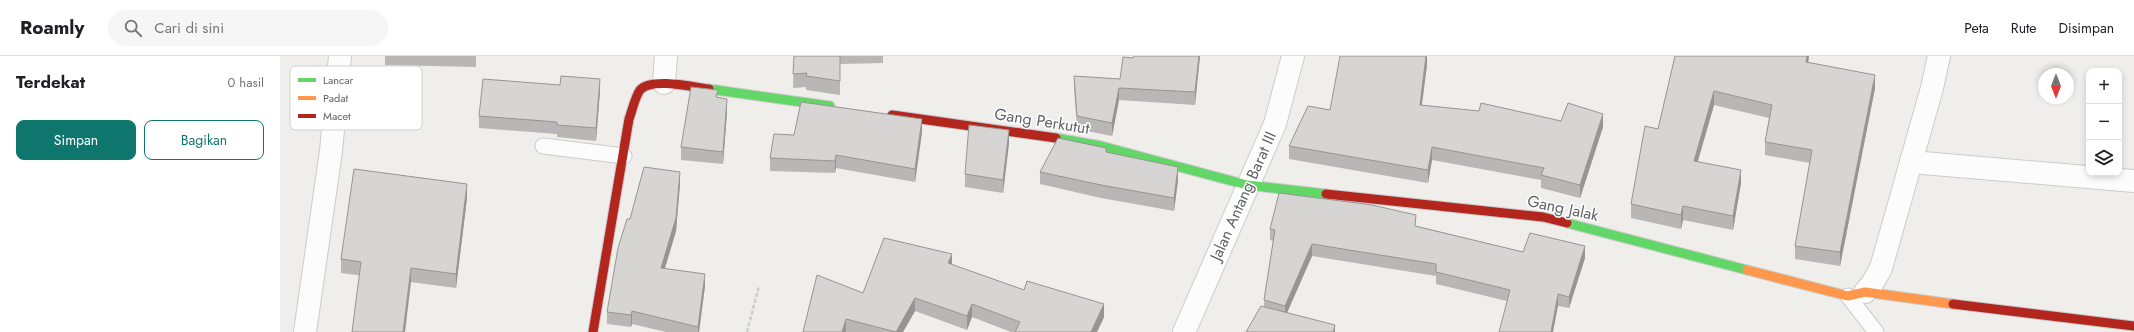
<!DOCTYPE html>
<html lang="id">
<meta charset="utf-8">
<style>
:root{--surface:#fff;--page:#f6f6f6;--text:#202124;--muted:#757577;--line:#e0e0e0;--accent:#0f766e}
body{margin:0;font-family:Jost,sans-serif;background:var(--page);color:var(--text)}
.controls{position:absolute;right:12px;top:12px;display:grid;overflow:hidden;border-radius:8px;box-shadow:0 2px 6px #0003}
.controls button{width:36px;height:36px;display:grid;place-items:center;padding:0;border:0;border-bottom:1px solid var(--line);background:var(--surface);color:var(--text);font:20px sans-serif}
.compass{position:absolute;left:1758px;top:12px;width:36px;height:36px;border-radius:50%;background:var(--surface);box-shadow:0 2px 6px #0003;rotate:180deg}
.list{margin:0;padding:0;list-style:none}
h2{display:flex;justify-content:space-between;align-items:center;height:52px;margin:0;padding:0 16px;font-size:17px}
h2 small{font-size:13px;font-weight:400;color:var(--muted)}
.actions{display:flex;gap:8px;padding:12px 16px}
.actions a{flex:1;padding:9px 0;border:1px solid var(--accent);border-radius:8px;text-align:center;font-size:14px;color:var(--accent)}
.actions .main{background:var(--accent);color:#fff}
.icon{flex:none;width:22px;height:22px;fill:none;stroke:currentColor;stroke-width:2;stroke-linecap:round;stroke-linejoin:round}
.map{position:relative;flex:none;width:1854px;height:276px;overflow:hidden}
header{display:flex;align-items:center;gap:24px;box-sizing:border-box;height:56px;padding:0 20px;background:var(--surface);border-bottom:1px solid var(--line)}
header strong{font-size:19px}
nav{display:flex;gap:22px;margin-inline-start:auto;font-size:14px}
.search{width:280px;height:36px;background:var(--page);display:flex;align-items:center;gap:10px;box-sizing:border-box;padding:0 14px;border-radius:22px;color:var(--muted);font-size:15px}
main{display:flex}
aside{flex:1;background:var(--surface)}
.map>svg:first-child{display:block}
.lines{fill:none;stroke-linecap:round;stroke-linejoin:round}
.lane-casing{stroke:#cbcccc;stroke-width:17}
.street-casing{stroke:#cbcccc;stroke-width:24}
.fast-casing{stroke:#cacacb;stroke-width:11}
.slow-casing{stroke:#cacacb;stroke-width:11}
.jam-casing{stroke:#cacacb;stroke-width:11}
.path{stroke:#cacfcc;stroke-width:2.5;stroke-dasharray:4 2;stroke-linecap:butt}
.lane{stroke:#fdfcfc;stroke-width:15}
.street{stroke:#fdfcfc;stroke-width:22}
.fast{stroke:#63d668;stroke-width:9}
.slow{stroke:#ff974d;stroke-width:9}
.jam{stroke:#b3261e;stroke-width:9}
.wall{fill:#b8b7b5}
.shaded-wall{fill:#969594}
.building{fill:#d6d5d3;stroke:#969594}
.labels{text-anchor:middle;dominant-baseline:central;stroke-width:3;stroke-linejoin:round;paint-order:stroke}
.street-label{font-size:16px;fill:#5f6368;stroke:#fff}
.key{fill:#fff;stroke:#cfd0d2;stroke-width:1}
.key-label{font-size:11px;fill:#5f6368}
</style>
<header>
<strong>Roamly</strong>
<div class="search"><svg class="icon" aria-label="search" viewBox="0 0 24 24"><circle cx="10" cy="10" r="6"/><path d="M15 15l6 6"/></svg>Cari di sini</div>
<nav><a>Peta</a><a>Rute</a><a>Disimpan</a></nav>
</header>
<main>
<aside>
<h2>Terdekat<small>0 hasil</small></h2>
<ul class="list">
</ul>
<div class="actions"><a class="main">Simpan</a><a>Bagikan</a></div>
</aside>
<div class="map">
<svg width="1854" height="276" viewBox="0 0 1854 276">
<rect width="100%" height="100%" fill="#efeeea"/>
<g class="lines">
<defs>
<g id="lane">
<polyline points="263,90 344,100"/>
<polyline points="1568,240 1596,276"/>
</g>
<g id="street">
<polyline points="384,27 386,0"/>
<polyline points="1631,106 1854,125"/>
<polyline points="1585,236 1592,228 1601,212 1652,32 1659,0"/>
<polyline points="25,276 51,95 60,0"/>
<polyline points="904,276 995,68 1013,0"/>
</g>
<g id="fast">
<polyline points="429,33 550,50"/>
<polyline points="776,82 821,90 967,129 1046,138"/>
<polyline points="1287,167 1467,214"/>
</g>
<polyline id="slow" points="1467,214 1568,240 1585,236 1673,248"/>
<g id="jam">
<polyline points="612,59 776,82"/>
<polyline points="1046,138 1263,161 1287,167"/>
<polyline points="1673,248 1854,270"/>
<path d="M313 276 349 63C352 55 355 41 360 34 371 21 414 31 429 33"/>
</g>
</defs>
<!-- lane casing -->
<use href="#lane" class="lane-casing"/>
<!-- street casing -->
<use href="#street" class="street-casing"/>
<!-- fast casing -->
<use href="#fast" class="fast-casing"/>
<!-- slow casing -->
<use href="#slow" class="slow-casing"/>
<!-- jam casing -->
<use href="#jam" class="jam-casing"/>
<!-- path -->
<polyline class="path" points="467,276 479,230"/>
<!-- lane -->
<use href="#lane" class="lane"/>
<!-- street -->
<use href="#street" class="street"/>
<!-- fast -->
<use href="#fast" class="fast"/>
<!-- slow -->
<use href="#slow" class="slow"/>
<!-- jam -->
<use href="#jam" class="jam"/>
</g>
<!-- wall -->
<g class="wall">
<polygon points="105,0 196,0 196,11 105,9"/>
<polygon points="514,0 603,0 603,7 560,8 560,39 526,34 526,31 513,32"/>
<polygon points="920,0 915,49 839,44 832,80 797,73 794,32 794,20 840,23 853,2"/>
<polygon points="1147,0 1147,9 1142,49 1281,65 1323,71 1300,142 1261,132 1261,124 1152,104 1148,127 1009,103 1009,90 1050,54"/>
<polygon points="1395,0 1529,0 1528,6 1595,32 1560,210 1515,203 1515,190 1530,107 1485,99 1485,86 1489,62 1434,49 1418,105 1461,127 1453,174 1403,164 1401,173 1351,162 1351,148 1378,73"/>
<polygon points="320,35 316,85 277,81 277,78 199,72 199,60"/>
<polygon points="438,41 447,56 443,108 401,104 401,91"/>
<polygon points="642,76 635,126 556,112 555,117 490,115 490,102 514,79"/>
<polygon points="729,87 723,137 685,131 685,118"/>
<polygon points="826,96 898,124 894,155 821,142 760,128 760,116"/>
<polygon points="400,128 396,175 385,212 425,230 419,276 386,276 352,268 351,271 327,268 327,256"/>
<polygon points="187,142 176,232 61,217 61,203"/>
<polygon points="1136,170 1243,196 1305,202 1289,252 1278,250 1227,245 1156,228 1156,220 1032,200 1007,257 1055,276 984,251 984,244 993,185 990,184 990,173"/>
<polygon points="672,209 824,261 817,276 731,276 692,261 687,274 635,255 623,276 523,276 583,237"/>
</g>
<!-- shaded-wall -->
<g class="shaded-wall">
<polygon points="919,0 920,0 915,49 915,36"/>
<polygon points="1146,0 1147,0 1147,9 1140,61 1140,49"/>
<polygon points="1527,0 1529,0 1526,20 1526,6"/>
<polygon points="1595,19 1595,32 1560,210 1560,196"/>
<polygon points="320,23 320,35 316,85 316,72"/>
<polygon points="839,32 839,44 832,80 832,67"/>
<polygon points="1434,35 1434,49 1414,118 1414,105"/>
<polygon points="447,43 447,56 443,108 443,96"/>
<polygon points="1323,58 1323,71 1300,142 1300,129"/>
<polygon points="642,63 642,76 635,126 635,113"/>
<polygon points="729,74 729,87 723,137 723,124"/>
<polygon points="1152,91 1152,104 1148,127 1148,114"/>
<polygon points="556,99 556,112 555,117 555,105"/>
<polygon points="898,111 898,124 894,155 894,142"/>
<polygon points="1461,114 1461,127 1453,174 1453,160"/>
<polygon points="400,116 400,128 396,175 381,225 381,212"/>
<polygon points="187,128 187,142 176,232 176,218"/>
<polygon points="1403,150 1403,164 1401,173 1401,159"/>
<polygon points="1032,188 1032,200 1005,261 1005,250"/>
<polygon points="1305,190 1305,202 1289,252 1289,241"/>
<polygon points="672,198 672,211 668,207"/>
<polygon points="131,212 131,226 125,276 123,276"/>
<polygon points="425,218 425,230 419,276 418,276 418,271"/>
<polygon points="1278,238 1278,250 1273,276 1271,276"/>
<polygon points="635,242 635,255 623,276 616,276"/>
<polygon points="692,248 692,261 687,274 687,260"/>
<polygon points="824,248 824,261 817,276 811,276"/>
<polygon points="352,255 352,268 351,271 351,259"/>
<polygon points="566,263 566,276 562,276"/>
<polygon points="1055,269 1055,276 1053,276"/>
</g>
<!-- building -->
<g class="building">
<polygon points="514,0 560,0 560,25 526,20 527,17 513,18"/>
<polygon points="854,0 919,0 915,36 839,32 832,67 797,60 794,20 840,23 843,1 853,2"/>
<polygon points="1060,0 1146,0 1140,49 1199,55 1201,47 1281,65 1288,47 1323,58 1300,129 1261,119 1264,112 1152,91 1148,114 1009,90 1028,50 1050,54"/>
<polygon points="1395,0 1527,0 1526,6 1595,19 1560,196 1515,190 1532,94 1485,86 1492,49 1434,35 1414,105 1461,114 1453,160 1403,150 1401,159 1351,148 1365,70 1378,73"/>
<polygon points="281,20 320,23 316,72 277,69 277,66 199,60 203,23 280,29"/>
<polygon points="411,31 438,34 436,41 447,43 443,96 401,91"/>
<polygon points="521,46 642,63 635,113 556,99 555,105 490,102 494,78 514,79"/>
<polygon points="689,69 729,74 723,124 685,118"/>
<polygon points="778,82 826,92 826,96 898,111 894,142 821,129 760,116"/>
<polygon points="364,111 400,116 396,162 381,212 425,218 418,271 352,255 351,259 327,256 338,192 347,163 350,163"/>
<polygon points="74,113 187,128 176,218 131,212 123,276 72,276 81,206 61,203"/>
<polygon points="999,137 1092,149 1136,159 1135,170 1243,196 1250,177 1305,190 1289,241 1278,238 1271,276 1219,276 1230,234 1156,216 1156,208 1032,188 1005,250 984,244 995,174 990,173"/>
<polygon points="604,182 672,198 668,207 744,234 747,225 824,248 811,276 735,276 740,266 692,248 687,260 635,242 616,276 566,263 562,276 523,276 537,219 583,237"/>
<polygon points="981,250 1055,269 1053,276 966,276"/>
</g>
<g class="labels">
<!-- street labels -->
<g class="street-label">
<text transform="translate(762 65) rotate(9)">Gang Perkutut</text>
<text transform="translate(963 140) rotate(-66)">Jalan Antang Barat III</text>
<text transform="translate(1283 152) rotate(12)">Gang Jalak</text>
</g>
</g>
<!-- legend -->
<rect x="10" y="10" width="132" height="64" rx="6" class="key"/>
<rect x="18" y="22" width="18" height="4" fill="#63d668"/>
<rect x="18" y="40" width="18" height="4" fill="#ff974d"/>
<rect x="18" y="58" width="18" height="4" fill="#b3261e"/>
<g class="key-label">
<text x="43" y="28">Lancar</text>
<text x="43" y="46">Padat</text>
<text x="43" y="64">Macet</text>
</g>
</svg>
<div class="controls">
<button>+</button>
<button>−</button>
<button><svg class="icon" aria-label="layers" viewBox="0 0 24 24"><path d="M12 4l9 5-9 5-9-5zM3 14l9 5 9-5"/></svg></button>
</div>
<svg class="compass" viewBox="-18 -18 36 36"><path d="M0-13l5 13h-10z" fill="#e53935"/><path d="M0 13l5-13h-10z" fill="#757577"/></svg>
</div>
</main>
